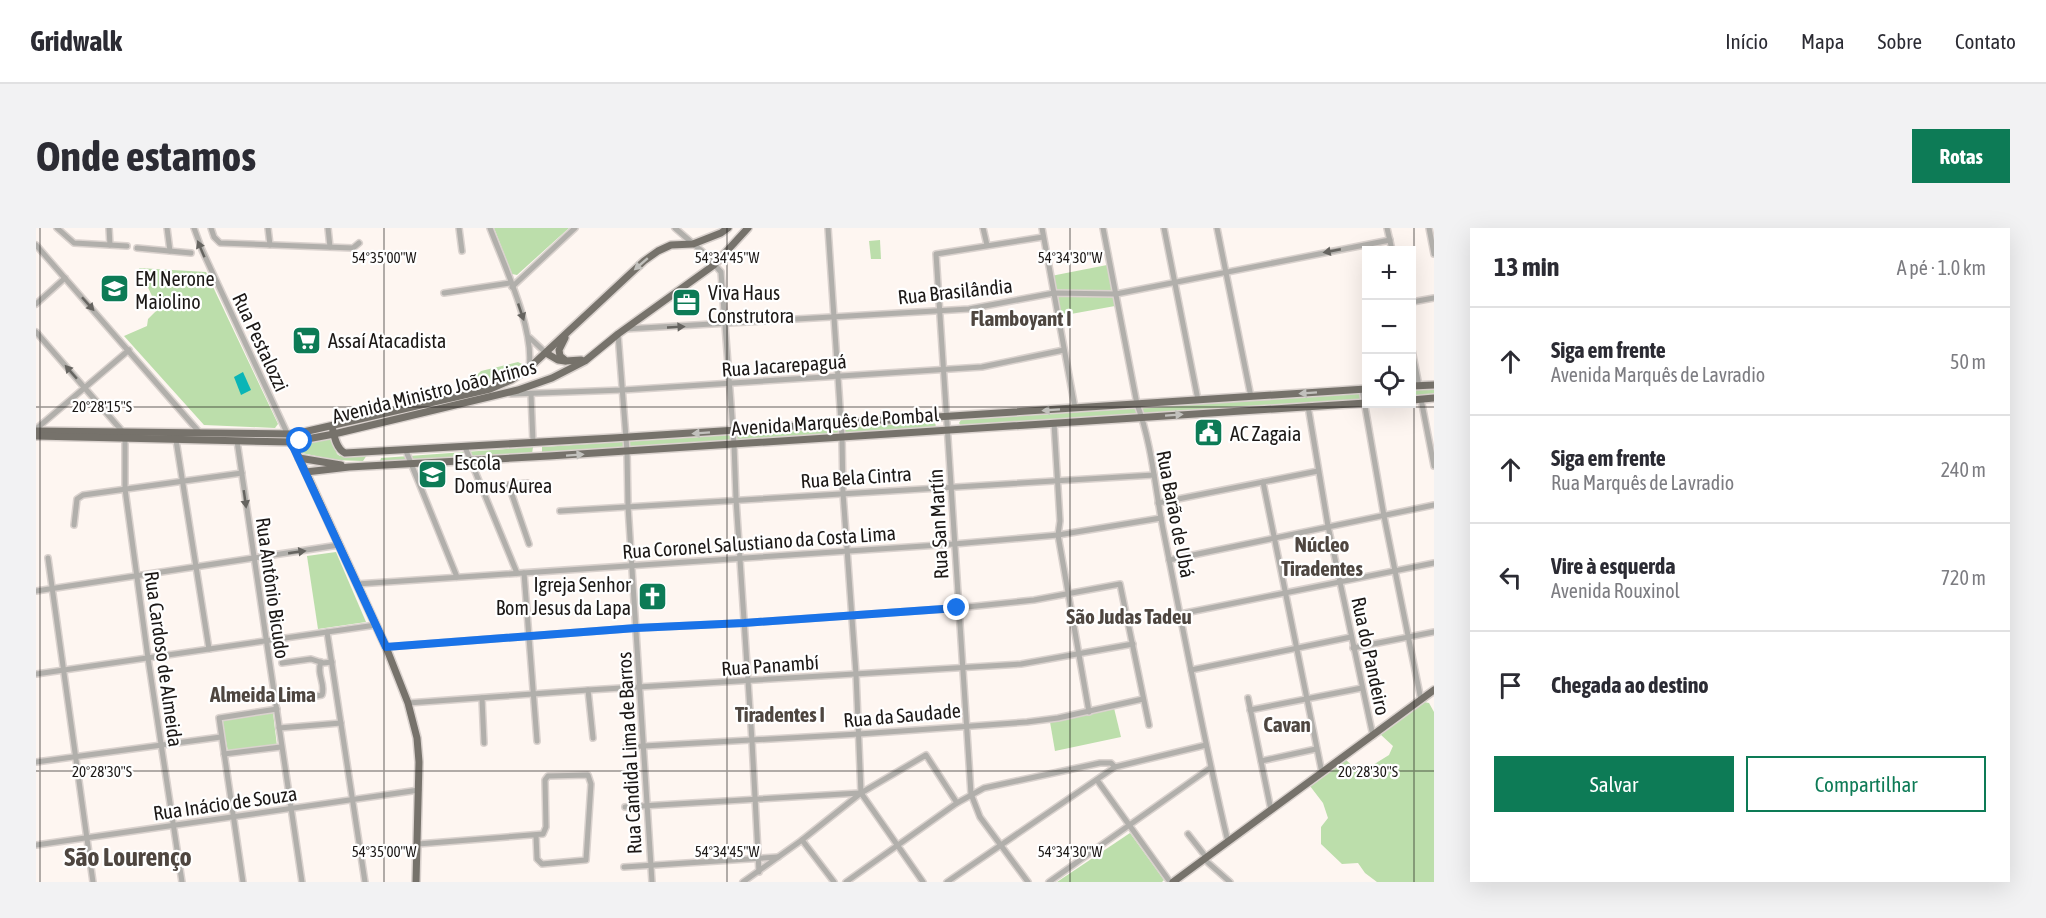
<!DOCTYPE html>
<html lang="pt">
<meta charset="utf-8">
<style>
:root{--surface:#fff;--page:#f2f2f3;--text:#2b2b33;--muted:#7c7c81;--line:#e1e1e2;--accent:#0d7b56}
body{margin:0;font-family:"Asap Condensed",sans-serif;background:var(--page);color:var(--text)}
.controls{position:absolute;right:18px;top:18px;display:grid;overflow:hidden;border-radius:0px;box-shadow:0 6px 24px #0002}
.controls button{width:54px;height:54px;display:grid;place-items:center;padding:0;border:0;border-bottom:2px solid var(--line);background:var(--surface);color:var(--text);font:30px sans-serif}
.stop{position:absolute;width:18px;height:18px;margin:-14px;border:4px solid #1a73e8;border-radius:50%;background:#fff}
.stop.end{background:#1a73e8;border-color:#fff;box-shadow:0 2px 6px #0008}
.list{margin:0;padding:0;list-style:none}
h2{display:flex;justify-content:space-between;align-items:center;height:78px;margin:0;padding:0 24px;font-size:26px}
h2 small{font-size:20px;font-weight:400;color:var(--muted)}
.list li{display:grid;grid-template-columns:39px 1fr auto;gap:18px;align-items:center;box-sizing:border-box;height:108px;padding:0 24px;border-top:2px solid var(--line)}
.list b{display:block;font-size:22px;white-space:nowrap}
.list p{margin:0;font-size:20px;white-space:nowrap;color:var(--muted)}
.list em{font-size:20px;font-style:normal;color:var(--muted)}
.actions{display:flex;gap:12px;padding:18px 24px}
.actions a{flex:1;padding:14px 0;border:2px solid var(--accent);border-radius:0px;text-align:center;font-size:21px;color:var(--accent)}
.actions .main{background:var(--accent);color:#fff}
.icon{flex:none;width:33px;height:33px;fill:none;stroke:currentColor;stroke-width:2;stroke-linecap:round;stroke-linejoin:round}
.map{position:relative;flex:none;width:1398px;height:654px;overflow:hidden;border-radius:0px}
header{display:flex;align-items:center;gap:36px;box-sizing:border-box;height:84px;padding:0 30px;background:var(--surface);border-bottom:2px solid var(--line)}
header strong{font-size:28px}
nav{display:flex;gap:33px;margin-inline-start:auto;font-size:21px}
.intro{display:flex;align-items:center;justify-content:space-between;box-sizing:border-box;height:144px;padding:0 36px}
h1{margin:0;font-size:42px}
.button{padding:15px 27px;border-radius:0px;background:var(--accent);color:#fff;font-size:21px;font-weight:700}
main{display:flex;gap:36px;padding:0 36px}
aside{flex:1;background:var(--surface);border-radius:0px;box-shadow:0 6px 24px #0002}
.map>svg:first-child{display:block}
.green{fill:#bcdeab}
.water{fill:#0bb5b6}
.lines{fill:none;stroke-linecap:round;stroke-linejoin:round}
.minor-casing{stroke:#dad2ce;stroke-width:8}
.major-casing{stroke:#dad2ce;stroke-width:10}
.minor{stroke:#b1afab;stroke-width:5}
.major{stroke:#76726b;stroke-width:7}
.oneway{fill:#666460}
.oneway2{fill:#c1c0bc}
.route{stroke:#1a73e8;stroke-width:8}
.ticks{fill:none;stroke:#1c1816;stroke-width:1.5;stroke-opacity:0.45}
.labels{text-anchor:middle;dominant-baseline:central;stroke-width:4.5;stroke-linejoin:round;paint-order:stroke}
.poi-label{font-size:20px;fill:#1c1816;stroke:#fff;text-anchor:start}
.street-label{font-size:20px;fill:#1c1816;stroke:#fff}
.neighbourhood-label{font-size:21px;font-weight:bold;fill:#4e4640;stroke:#fff}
.district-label{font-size:26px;font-weight:bold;fill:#4e4640;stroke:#fff}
.ticks-label{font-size:15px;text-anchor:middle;fill:#1c1816;stroke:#fff;stroke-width:4.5;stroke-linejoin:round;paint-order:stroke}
</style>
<header>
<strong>Gridwalk</strong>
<nav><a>Início</a><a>Mapa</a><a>Sobre</a><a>Contato</a></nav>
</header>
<div class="intro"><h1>Onde estamos</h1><a class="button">Rotas</a></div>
<main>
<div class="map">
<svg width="1398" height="654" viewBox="0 0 1398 654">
<rect width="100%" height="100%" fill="#fef6f1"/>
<!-- green -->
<g class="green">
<polygon points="458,0 533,0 481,47 476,46"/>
<polygon points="844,12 845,31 835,31 833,13"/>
<polygon points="1071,37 1079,78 1024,88 1015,48"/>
<polygon points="103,40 170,44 242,196 239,200 168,197 88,108 111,98 112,91 122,81"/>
<polygon points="482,134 486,136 472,147 443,157 441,154 441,147 445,143"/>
<polygon points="1398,160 1398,168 1376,169 1376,161"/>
<polygon points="1330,165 1330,172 925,198 923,195 925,192"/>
<polygon points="897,194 900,197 898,200 506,225 506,219"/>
<polygon points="296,209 301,226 304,228 331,227 327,233 298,232 266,225 262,218 265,216"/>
<polygon points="497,219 496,226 346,236 344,233 345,230"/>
<polygon points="300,324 330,394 282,401 271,328"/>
<polygon points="1388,474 1393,475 1398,484 1398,654 1341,654 1329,645 1322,635 1306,636 1285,616 1285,599 1292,590 1287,575 1274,558 1309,531 1324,545 1353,527 1357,518 1344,506"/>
<polygon points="1078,480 1085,509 1019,523 1014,494"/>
<polygon points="237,485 241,518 192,524 186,492"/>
<polygon points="1094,605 1128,652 1126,654 1021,654"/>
</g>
<!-- water -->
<polygon class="water" points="207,144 215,162 205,167 198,149"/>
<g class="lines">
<defs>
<g id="minor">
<polyline points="21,0 38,15 91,18"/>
<polyline points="73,0 74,17"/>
<polyline points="131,0 134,23"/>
<polyline points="158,0 166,22 252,207"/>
<polyline points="175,0 178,9 184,15 317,20 323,15"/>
<polyline points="232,0 234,17"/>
<polyline points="292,0 294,19"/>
<polyline points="423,0 426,23"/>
<path d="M454 0C468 37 499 102 493 140"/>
<polyline points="639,0 668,25 685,44 698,216 700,271 716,513 723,644"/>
<polyline points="792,0 806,209 807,265 820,446 825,565"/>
<polyline points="947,0 951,17"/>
<polyline points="1006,0 1039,180"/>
<path d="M1067 0 1101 176C1116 216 1119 260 1127 301 1148 405 1167 510 1192 614"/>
<polyline points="1128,0 1162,172"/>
<polyline points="1181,0 1215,169"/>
<polyline points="1351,0 1356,22"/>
<polyline points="1393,0 1398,26"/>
<polyline points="0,17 164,205"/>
<polyline points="101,20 155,25"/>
<polyline points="476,59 539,0"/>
<polyline points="408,65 474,55"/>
<polyline points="1376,74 1398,70"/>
<polyline points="0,76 29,50"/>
<polyline points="589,101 933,81 1018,65 1080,66 1354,12"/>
<polyline points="0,104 87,204"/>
<polyline points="582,106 591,223 592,278 616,654"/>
<polyline points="494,110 510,125"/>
<polyline points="1376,122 1383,158"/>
<polyline points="1326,161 1348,288 1385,472"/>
<polyline points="475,166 587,162 946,139 1028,122"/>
<polyline points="495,166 497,214"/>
<polyline points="1385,171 1398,238"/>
<polyline points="1272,178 1292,298 1337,508"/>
<polyline points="1018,195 1024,293 1022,307 1053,484"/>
<polyline points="0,201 93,122"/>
<polyline points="89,211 89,261 112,430 146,654"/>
<polyline points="140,212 173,421"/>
<polyline points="201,213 266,654"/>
<polyline points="429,219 481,345"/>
<polyline points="370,223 421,349"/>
<polyline points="1227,254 1286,545"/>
<polyline points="473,258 493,316"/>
<polyline points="446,260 491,255"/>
<polyline points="1122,275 1282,243"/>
<polyline points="524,283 1118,247"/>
<polyline points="38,297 41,271 47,267 206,245"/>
<polyline points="12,330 57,654"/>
<polyline points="1133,332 1398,277"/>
<polyline points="488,345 501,513"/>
<polyline points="321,356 918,316 1022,307 1125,290"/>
<polyline points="0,363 303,317"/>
<polyline points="1144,386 1398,335"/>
<polyline points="291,404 329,654"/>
<polyline points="350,419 600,400 708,395 921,380 998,372 1084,356 1113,497"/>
<polyline points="1317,420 1398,404"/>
<polyline points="246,435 275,431 287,435 296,434"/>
<polyline points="1155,442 1315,409"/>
<polyline points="0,446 340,397"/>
<polyline points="552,462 557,510"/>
<polyline points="446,470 448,515"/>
<polyline points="1212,470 1235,582"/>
<path d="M258 472 286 467C290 456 280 446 285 434"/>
<polyline points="372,475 552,462 985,436 1097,416"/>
<polyline points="1214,482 1326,460"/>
<polyline points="243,500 305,495"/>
<polyline points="590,519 823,506 991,494 1022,490 1107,471"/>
<polyline points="188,526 245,519"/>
<polyline points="1225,533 1280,521"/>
<polyline points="0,534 185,509"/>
<polyline points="1061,552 1134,654"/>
<polyline points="825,565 887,654"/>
<polyline points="589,579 824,565"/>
<polyline points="1152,606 1170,629"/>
<polyline points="766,612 798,654"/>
<polyline points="382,616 507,606 510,599 509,552 512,548 552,547 555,556 550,632 506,636 501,631 500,607"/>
<polyline points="0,617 383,562"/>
<polyline points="1168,631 1194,654"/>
<polyline points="588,639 742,629"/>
<polyline points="207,654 183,490 241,481"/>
<polyline points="707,654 766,612 825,565 890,527 921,575"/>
<polyline points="810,654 921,575 948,560 1064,535 1075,535 1079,539"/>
<polyline points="911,654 1079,539 1170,517"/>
<polyline points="992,654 944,589 935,566 900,26 1007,9"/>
<polyline points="1013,654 1174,540"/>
</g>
<g id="major">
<polyline points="529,110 523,122 524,128 530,133 545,132"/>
<polyline points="510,125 522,132 529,133"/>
<polyline points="1376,158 1398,157"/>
<polyline points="1376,172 1398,170"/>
<path d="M296 198C298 207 300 221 309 225L577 210 1330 161"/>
<polyline points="0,203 259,206 454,161 475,152 493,140 608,33 622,23 635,17 657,16 685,5 692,0"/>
<polyline points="0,208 255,214 298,206 482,162 516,150 549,133 582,106 678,37 712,0"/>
<polyline points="255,212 350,419 372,475 381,510 383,534 380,654"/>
<polyline points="263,230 305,237"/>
<polyline points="270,244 313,239 513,228 1330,175"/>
<polyline points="1137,654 1398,462"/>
</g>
</defs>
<!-- minor casing -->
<use href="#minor" class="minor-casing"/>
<!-- major casing -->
<use href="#major" class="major-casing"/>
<!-- minor -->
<use href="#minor" class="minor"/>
<!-- major -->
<use href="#major" class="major"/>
</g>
<!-- one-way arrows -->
<defs><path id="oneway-solid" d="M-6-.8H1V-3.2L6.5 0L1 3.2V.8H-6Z" transform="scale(1.5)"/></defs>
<g class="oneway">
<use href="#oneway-solid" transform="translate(165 21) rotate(-113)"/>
<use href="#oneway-solid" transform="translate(1296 23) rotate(169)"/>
<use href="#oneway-solid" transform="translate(52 76) rotate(48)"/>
<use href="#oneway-solid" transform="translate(485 84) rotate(71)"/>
<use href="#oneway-solid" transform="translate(640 99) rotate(-3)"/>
<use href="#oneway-solid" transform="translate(35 144) rotate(-131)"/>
<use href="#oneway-solid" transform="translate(209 271) rotate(82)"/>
<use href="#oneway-solid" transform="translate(261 324) rotate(-8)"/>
</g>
<g class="oneway2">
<use href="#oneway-solid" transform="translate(605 36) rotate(139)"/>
<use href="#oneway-solid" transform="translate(1272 165) rotate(176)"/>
<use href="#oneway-solid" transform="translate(1015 182) rotate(176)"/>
<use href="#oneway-solid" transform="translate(1138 187) rotate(-4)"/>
<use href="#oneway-solid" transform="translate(665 205) rotate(176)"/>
<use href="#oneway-solid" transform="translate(539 227) rotate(-4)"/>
</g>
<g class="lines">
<!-- route -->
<polyline class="route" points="264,213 255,214 350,419 600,400 708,395 921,380"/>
</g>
<!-- ticks -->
<path class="ticks" d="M4 0V654M348 0V654M691 0V654M1034 0V654M1378 0V654M0 179H1398M0 543H1398"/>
<!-- icons -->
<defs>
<symbol id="school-square" viewBox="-11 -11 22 22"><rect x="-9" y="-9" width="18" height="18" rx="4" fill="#0d7b56" stroke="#fff"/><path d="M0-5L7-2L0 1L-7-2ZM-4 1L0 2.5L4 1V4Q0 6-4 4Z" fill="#fff"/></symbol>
<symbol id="office-square" viewBox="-11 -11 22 22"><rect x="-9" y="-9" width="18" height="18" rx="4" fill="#0d7b56" stroke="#fff"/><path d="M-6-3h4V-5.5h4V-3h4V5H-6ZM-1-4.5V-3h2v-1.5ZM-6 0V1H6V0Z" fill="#fff"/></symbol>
<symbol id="supermarket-square" viewBox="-11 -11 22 22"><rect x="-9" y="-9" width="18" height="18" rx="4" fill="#0d7b56" stroke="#fff"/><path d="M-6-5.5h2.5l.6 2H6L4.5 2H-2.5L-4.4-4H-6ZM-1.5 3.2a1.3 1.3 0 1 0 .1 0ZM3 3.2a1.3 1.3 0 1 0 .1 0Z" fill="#fff"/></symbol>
<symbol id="civic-square" viewBox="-11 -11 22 22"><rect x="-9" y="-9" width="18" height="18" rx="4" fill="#0d7b56" stroke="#fff"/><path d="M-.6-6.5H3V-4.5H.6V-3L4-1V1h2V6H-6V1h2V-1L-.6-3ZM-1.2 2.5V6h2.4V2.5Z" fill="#fff"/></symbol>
<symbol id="church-square" viewBox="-11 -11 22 22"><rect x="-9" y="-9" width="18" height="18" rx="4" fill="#0d7b56" stroke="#fff"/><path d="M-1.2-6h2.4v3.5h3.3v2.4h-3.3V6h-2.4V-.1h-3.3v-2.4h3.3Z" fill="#fff"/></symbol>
</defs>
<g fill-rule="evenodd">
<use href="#school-square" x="62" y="44" width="33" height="33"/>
<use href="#office-square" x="634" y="58" width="33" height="33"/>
<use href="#supermarket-square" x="254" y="96" width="33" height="33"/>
<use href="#civic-square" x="1156" y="188" width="33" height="33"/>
<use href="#school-square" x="380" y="230" width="33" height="33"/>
<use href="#church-square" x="600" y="352" width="33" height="33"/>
</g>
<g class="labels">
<!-- poi labels -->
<g class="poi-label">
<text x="99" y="50">EM Nerone<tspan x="99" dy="23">Maiolino</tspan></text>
<text x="672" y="64">Viva Haus<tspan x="672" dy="23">Construtora</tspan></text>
<text x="292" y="112">Assaí Atacadista</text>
<text x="1194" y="205">AC Zagaia</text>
<text x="418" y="234">Escola<tspan x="418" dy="23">Domus Aurea</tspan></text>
<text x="595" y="356" text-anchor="end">Igreja Senhor<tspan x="595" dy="23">Bom Jesus da Lapa</tspan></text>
</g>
<!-- street labels -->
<g class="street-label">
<text transform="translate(919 63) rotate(-6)">Rua Brasilândia</text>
<text transform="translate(225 114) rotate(65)">Rua Pestalozzi</text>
<text transform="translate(748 137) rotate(-4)">Rua Jacarepaguá</text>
<text transform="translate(398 163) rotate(-14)">Avenida Ministro João Arinos</text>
<text transform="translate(799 193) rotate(-4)">Avenida Marquês de Pombal</text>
<text transform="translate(820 249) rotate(-4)">Rua Bela Cintra</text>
<text transform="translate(1140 286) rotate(79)">Rua Barão de Ubá</text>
<text transform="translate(902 296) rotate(-93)">Rua San Martín</text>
<text transform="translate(723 314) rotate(-4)">Rua Coronel Salustiano da Costa Lima</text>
<text transform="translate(237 360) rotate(82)">Rua Antônio Bicudo</text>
<text transform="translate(1335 428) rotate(78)">Rua do Pandeiro</text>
<text transform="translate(128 431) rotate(82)">Rua Cardoso de Almeida</text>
<text transform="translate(734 437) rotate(-4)">Rua Panambí</text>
<text transform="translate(866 487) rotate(-5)">Rua da Saudade</text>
<text transform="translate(593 525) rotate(-93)">Rua Candida Lima de Barros</text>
<text transform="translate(189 575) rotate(-8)">Rua Inácio de Souza</text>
</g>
<!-- neighbourhood labels -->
<g class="neighbourhood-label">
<text x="985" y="90">Flamboyant I</text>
<text x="1286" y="316">Núcleo<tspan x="1286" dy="24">Tiradentes</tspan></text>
<text x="1093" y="388">São Judas Tadeu</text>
<text x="227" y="466">Almeida Lima</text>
<text x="744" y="486">Tiradentes I</text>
<text x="1251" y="496">Cavan</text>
</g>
<!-- district labels -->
<g class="district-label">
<text x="92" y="629">São Lourenço</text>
</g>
</g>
<g class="ticks-label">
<text x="348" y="35">54°35'00"W</text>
<text x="691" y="35">54°34'45"W</text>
<text x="1034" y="35">54°34'30"W</text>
<text x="66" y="184">20°28'15"S</text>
<text x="66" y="549">20°28'30"S</text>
<text x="1332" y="549">20°28'30"S</text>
<text x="348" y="629">54°35'00"W</text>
<text x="691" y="629">54°34'45"W</text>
<text x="1034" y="629">54°34'30"W</text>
</g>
</svg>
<div class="controls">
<button>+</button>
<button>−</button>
<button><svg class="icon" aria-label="locate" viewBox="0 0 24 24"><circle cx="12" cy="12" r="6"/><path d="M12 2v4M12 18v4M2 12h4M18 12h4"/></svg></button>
</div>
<div class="stop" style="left:264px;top:213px"></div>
<div class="stop end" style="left:921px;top:380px"></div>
</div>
<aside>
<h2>13 min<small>A pé · 1.0 km</small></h2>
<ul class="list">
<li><svg class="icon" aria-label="ahead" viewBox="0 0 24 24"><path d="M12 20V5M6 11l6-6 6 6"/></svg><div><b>Siga em frente</b><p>Avenida Marquês de Lavradio</p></div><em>50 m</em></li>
<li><svg class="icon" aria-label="ahead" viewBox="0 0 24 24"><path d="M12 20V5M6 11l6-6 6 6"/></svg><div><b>Siga em frente</b><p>Rua Marquês de Lavradio</p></div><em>240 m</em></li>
<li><svg class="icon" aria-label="left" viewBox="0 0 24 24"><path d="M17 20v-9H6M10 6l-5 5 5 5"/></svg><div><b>Vire à esquerda</b><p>Avenida Rouxinol</p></div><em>720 m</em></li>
<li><svg class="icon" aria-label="arrive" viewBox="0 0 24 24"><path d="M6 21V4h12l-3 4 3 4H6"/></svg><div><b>Chegada ao destino</b></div></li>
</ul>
<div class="actions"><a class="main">Salvar</a><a>Compartilhar</a></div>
</aside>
</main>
